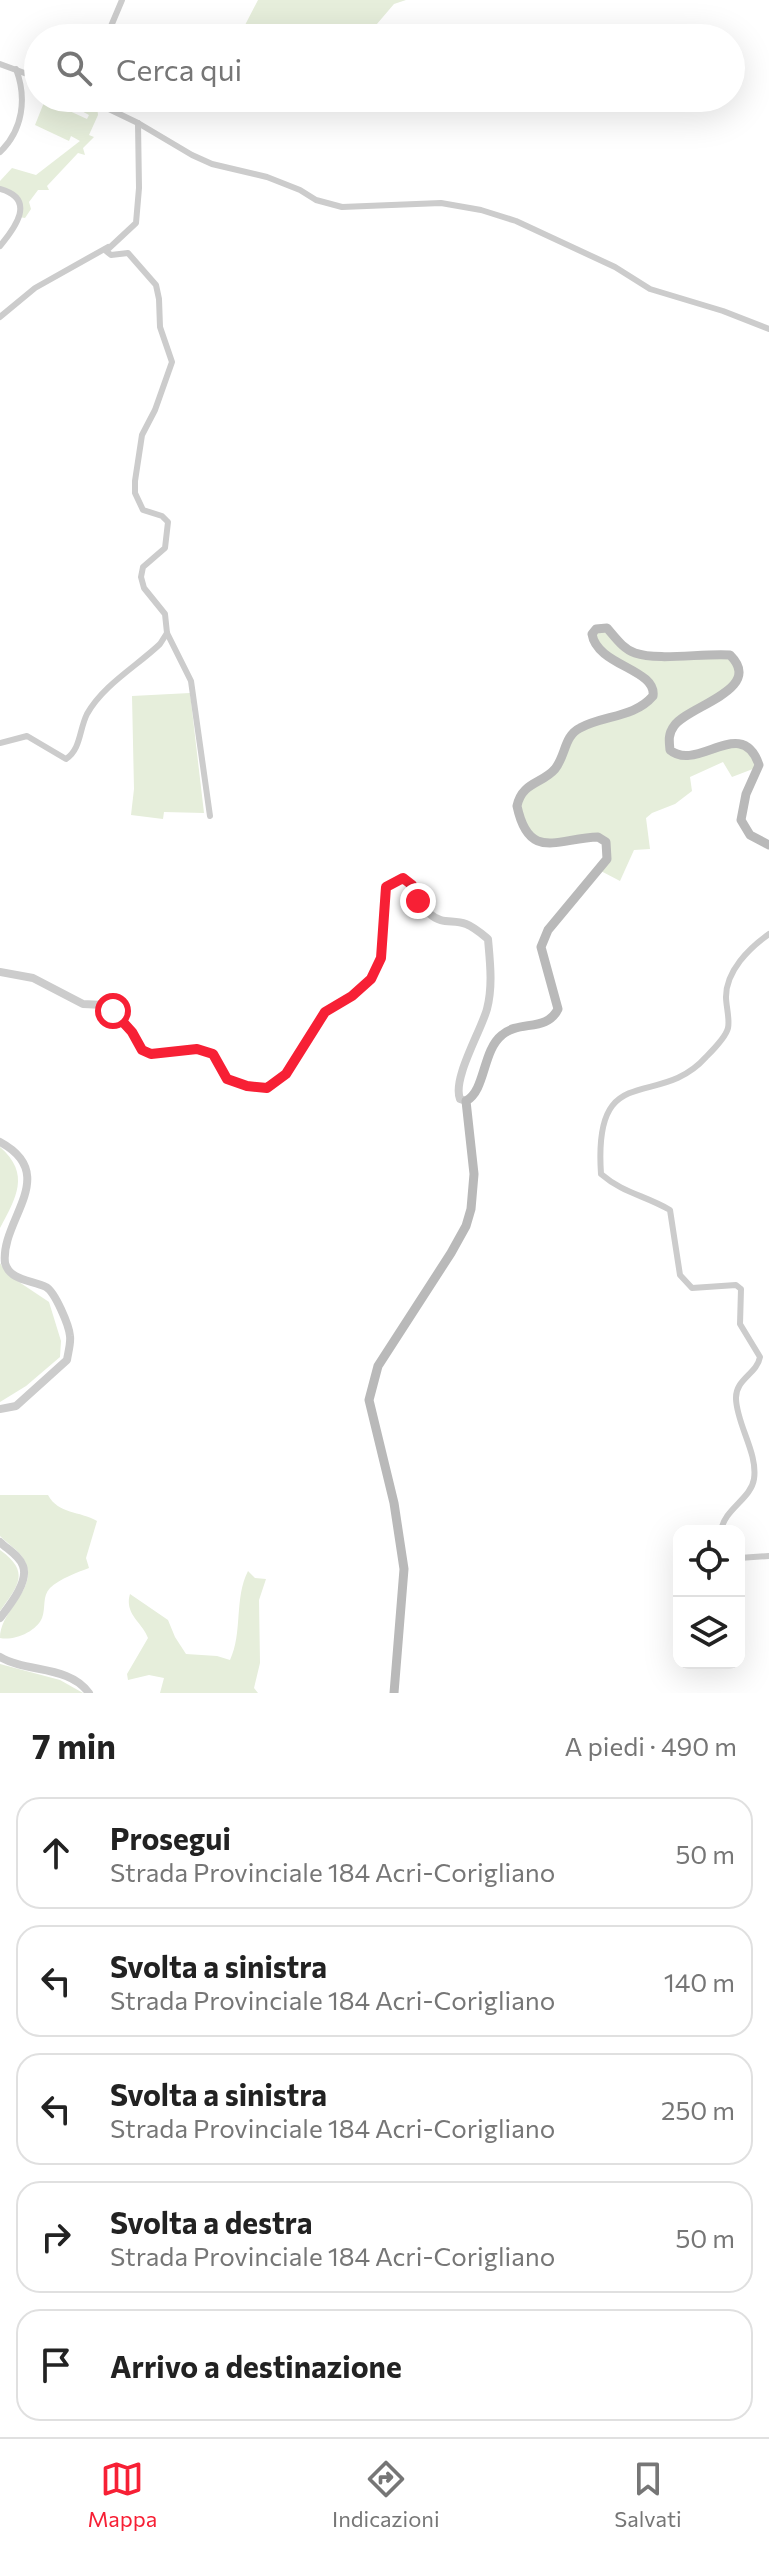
<!DOCTYPE html>
<html lang="it">
<meta charset="utf-8">
<style>
:root{--surface:#fff;--page:#f2f2f2;--text:#222;--muted:#767676;--line:#e0e0e0;--accent:#f72035}
body{margin:0;font-family:Commissioner,sans-serif;background:var(--page);color:var(--text)}
.controls{position:absolute;right:24px;bottom:24px;display:grid;overflow:hidden;border-radius:16px;box-shadow:0 8px 32px #0002}
.controls button{width:72px;height:72px;display:grid;place-items:center;padding:0;border:0;border-bottom:2px solid var(--line);background:var(--surface);color:var(--text);font:40px sans-serif}
.stop{position:absolute;width:24px;height:24px;margin:-18px;border:6px solid #f72035;border-radius:50%;background:#fff}
.stop.end{background:#f72035;border-color:#fff;box-shadow:0 2px 8px #0008}
.list{margin:0;padding:0;list-style:none}
h2{display:flex;justify-content:space-between;align-items:center;height:104px;margin:0;padding:0 32px;font-size:34px}
h2 small{font-size:26px;font-weight:400;color:var(--muted)}
.list li{display:grid;grid-template-columns:52px 1fr auto;gap:24px;align-items:center;box-sizing:border-box;height:112px;margin:0 16px 16px;padding:0 16px;border:2px solid var(--line);border-radius:24px}
.list b{display:block;font-size:30px;white-space:nowrap}
.list p{margin:0;font-size:26px;white-space:nowrap;color:var(--muted)}
.list em{font-size:26px;font-style:normal;color:var(--muted)}
.icon{flex:none;width:44px;height:44px;fill:none;stroke:currentColor;stroke-width:2;stroke-linecap:round;stroke-linejoin:round}
.map{position:relative;flex:none;width:769px;height:1693px;overflow:hidden}
.search{position:absolute;background:var(--surface);box-shadow:0 8px 32px #0002;left:24px;right:24px;top:24px;height:88px;display:flex;align-items:center;gap:20px;box-sizing:border-box;padding:0 28px;border-radius:44px;color:var(--muted);font-size:30px}
.sheet{height:744px;background:var(--surface)}
nav{display:flex;justify-content:space-around;align-items:center;box-sizing:border-box;height:112px;border-top:2px solid var(--line);background:var(--surface);font-size:22px;color:var(--muted)}
nav a{display:grid;justify-items:center;gap:4px}
nav .on{color:var(--accent)}
.map>svg:first-child{display:block}
.green{fill:#e6eedb}
.lines{fill:none;stroke-linecap:round;stroke-linejoin:round}
.minor{stroke:#ccc;stroke-width:6}
.tertiary{stroke:#ccc;stroke-width:8}
.secondary{stroke:#b9b9b9;stroke-width:9}
.route{stroke:#f72035;stroke-width:10}
</style>
<div class="map">
<svg width="769" height="1693" viewBox="0 0 769 1693">
<rect width="100%" height="100%" fill="#fff"/>
<!-- green -->
<g class="green">
<polygon points="258,0 406,0 394,4 365,38 232,38 244,27"/>
<polygon points="41,98 55,98 52,103 87,119 89,115 78,109 80,102 71,98 97,107 98,115 89,135 94,137 83,148 85,155 78,153 47,186 49,190 38,190 29,202 31,209 25,218 19,217 17,201 0,189 0,181 12,168 36,175 80,141 71,136 69,141 35,125 45,100"/>
<polygon points="601,627 636,654 730,655 737,663 732,687 686,714 669,737 677,756 718,747 748,748 758,767 732,777 723,762 690,777 692,791 675,804 652,813 646,818 650,849 634,850 620,881 599,870 608,850 598,837 548,844 525,828 519,796 547,776 569,736 630,712 654,689 615,662 593,639"/>
<polygon points="190,693 204,813 164,812 163,819 131,815 134,789 132,696"/>
<path d="M0 1147C31 1174 16 1198 0 1228Z"/>
<polygon points="0,1263 7,1274 49,1302 61,1341 60,1357 26,1386 0,1402"/>
<path d="M0 1495H48C58 1514 80 1511 97 1521L86 1558 89 1568C78 1572 59 1579 50 1588 42 1596 46 1608 42 1618 36 1632 14 1641 0 1638 0 1608 42 1588 23 1558 18 1550 7 1543 0 1536Z"/>
<path d="M0 1550C31 1572 18 1586 0 1611Z"/>
<path d="M248 1571 255 1578 266 1579 259 1600 260 1663 254 1688 258 1693H160L164 1678 149 1675 128 1680 127 1674 148 1638C142 1622 124 1614 130 1594L168 1620 175 1637 186 1654 217 1656 230 1660C243 1633 234 1598 248 1571Z"/>
<polygon points="0,1664 60,1680 83,1693 0,1693"/>
</g>
<g class="lines">
<!-- minor -->
<g class="minor">
<polyline points="106,38 122,0"/>
<polyline points="0,64 38,78"/>
<polyline points="86,98 138,123 192,155 212,164 267,177 300,190 316,200 342,207 441,203 481,210 516,221 615,267 650,289 723,311 769,329"/>
<polyline points="138,123 139,188 136,223 106,251 111,255 128,253 156,285 159,299 160,327 172,362 155,410 142,435 135,481 135,493 143,510 162,516 168,522 165,548 143,567 141,577 144,588 165,614 167,633 191,681 210,816"/>
<path d="M0 152C23 130 27 98 16 69"/>
<path d="M0 189C37 199 15 228 0 246"/>
<polyline points="0,317 35,288 108,247"/>
<path d="M0 743 27 736 66 759C81 749 79 730 87 714 103 685 137 666 160 644L167 633"/>
<path d="M721 1531C724 1509 751 1499 754 1479 758 1453 737 1425 736 1399 735 1379 757 1374 760 1357L740 1324 741 1289 736 1285 692 1288 680 1275 670 1210C644 1195 623 1193 601 1174 593 1057 658 1111 706 1057 713 1050 726 1037 728 1028 730 1019 726 1006 726 997 726 971 749 948 769 934"/>
<polyline points="739,1558 769,1556"/>
</g>
<!-- tertiary -->
<g class="tertiary">
<path d="M0 972 33 978 83 1004 104 1005 132 1032 142 1050 151 1054 197 1049 213 1054 227 1079 247 1086 267 1088 286 1074 325 1012 352 996 371 979 381 958 386 887 403 878C416 887 417 903 430 914 442 925 453 919 466 924 474 927 482 934 488 939 490 962 493 986 487 1009 481 1031 452 1079 460 1099L466 1101"/>
<path d="M0 1142C61 1175 0 1220 5 1263 10 1281 32 1280 46 1287 55 1292 69 1325 70 1336 71 1343 68 1353 67 1360L16 1406 0 1409"/>
<path d="M0 1542C7 1549 20 1556 23 1566 29 1582 9 1606 0 1618"/>
<path d="M0 1657C27 1673 69 1665 89 1693"/>
</g>
<!-- secondary -->
<path class="secondary" d="M394 1693 404 1569 394 1503 369 1400 378 1366 451 1253 466 1226 471 1209 474 1174 466 1101C486 1090 482 1051 502 1035 519 1020 547 1032 558 1009L541 947 548 930 607 859 606 842 598 837C558 838 529 862 517 806 522 782 542 784 555 769 566 755 564 736 580 728 604 715 634 718 653 696 657 669 597 666 592 634L596 629 607 628C615 637 623 649 635 653 658 661 703 653 730 655 765 690 687 706 674 726 668 734 669 741 670 750 697 773 742 714 759 765L746 794 741 820 750 835 769 845"/>
</g>
<g class="lines">
<!-- route -->
<polyline class="route" points="113,1011 132,1032 142,1050 151,1054 197,1049 213,1054 227,1079 247,1086 267,1088 286,1074 325,1012 352,996 371,979 381,958 386,887 403,878 412,885 418,901"/>
</g>
</svg>
<div class="controls">
<button><svg class="icon" aria-label="locate" viewBox="0 0 24 24"><circle cx="12" cy="12" r="6"/><path d="M12 2v4M12 18v4M2 12h4M18 12h4"/></svg></button>
<button><svg class="icon" aria-label="layers" viewBox="0 0 24 24"><path d="M12 4l9 5-9 5-9-5zM3 14l9 5 9-5"/></svg></button>
</div>
<div class="stop" style="left:113px;top:1011px"></div>
<div class="stop end" style="left:418px;top:901px"></div>
<div class="search"><svg class="icon" aria-label="search" viewBox="0 0 24 24"><circle cx="10" cy="10" r="6"/><path d="M15 15l6 6"/></svg>Cerca qui</div>
</div>
<section class="sheet">
<h2>7 min<small>A piedi · 490 m</small></h2>
<ul class="list">
<li><svg class="icon" aria-label="ahead" viewBox="0 0 24 24"><path d="M12 20V5M6 11l6-6 6 6"/></svg><div><b>Prosegui</b><p>Strada Provinciale 184 Acri-Corigliano</p></div><em>50 m</em></li>
<li><svg class="icon" aria-label="left" viewBox="0 0 24 24"><path d="M17 20v-9H6M10 6l-5 5 5 5"/></svg><div><b>Svolta a sinistra</b><p>Strada Provinciale 184 Acri-Corigliano</p></div><em>140 m</em></li>
<li><svg class="icon" aria-label="left" viewBox="0 0 24 24"><path d="M17 20v-9H6M10 6l-5 5 5 5"/></svg><div><b>Svolta a sinistra</b><p>Strada Provinciale 184 Acri-Corigliano</p></div><em>250 m</em></li>
<li><svg class="icon" aria-label="right" viewBox="0 0 24 24"><path d="M7 20v-9h11M14 6l5 5-5 5"/></svg><div><b>Svolta a destra</b><p>Strada Provinciale 184 Acri-Corigliano</p></div><em>50 m</em></li>
<li><svg class="icon" aria-label="arrive" viewBox="0 0 24 24"><path d="M6 21V4h12l-3 4 3 4H6"/></svg><div><b>Arrivo a destinazione</b></div></li>
</ul>
</section>
<nav>
<a class="on"><svg class="icon" aria-label="map" viewBox="0 0 24 24"><path d="M3 6l6-2 6 2 6-2v14l-6 2-6-2-6 2zM9 4v14M15 6v14"/></svg>Mappa</a>
<a><svg class="icon" aria-label="directions" viewBox="0 0 24 24"><path d="M12 3l9 9-9 9-9-9zM9 14v-3h6M13 9l2 2-2 2"/></svg>Indicazioni</a>
<a><svg class="icon" aria-label="saved" viewBox="0 0 24 24"><path d="M7 4h10v16l-5-4-5 4z"/></svg>Salvati</a>
</nav>
